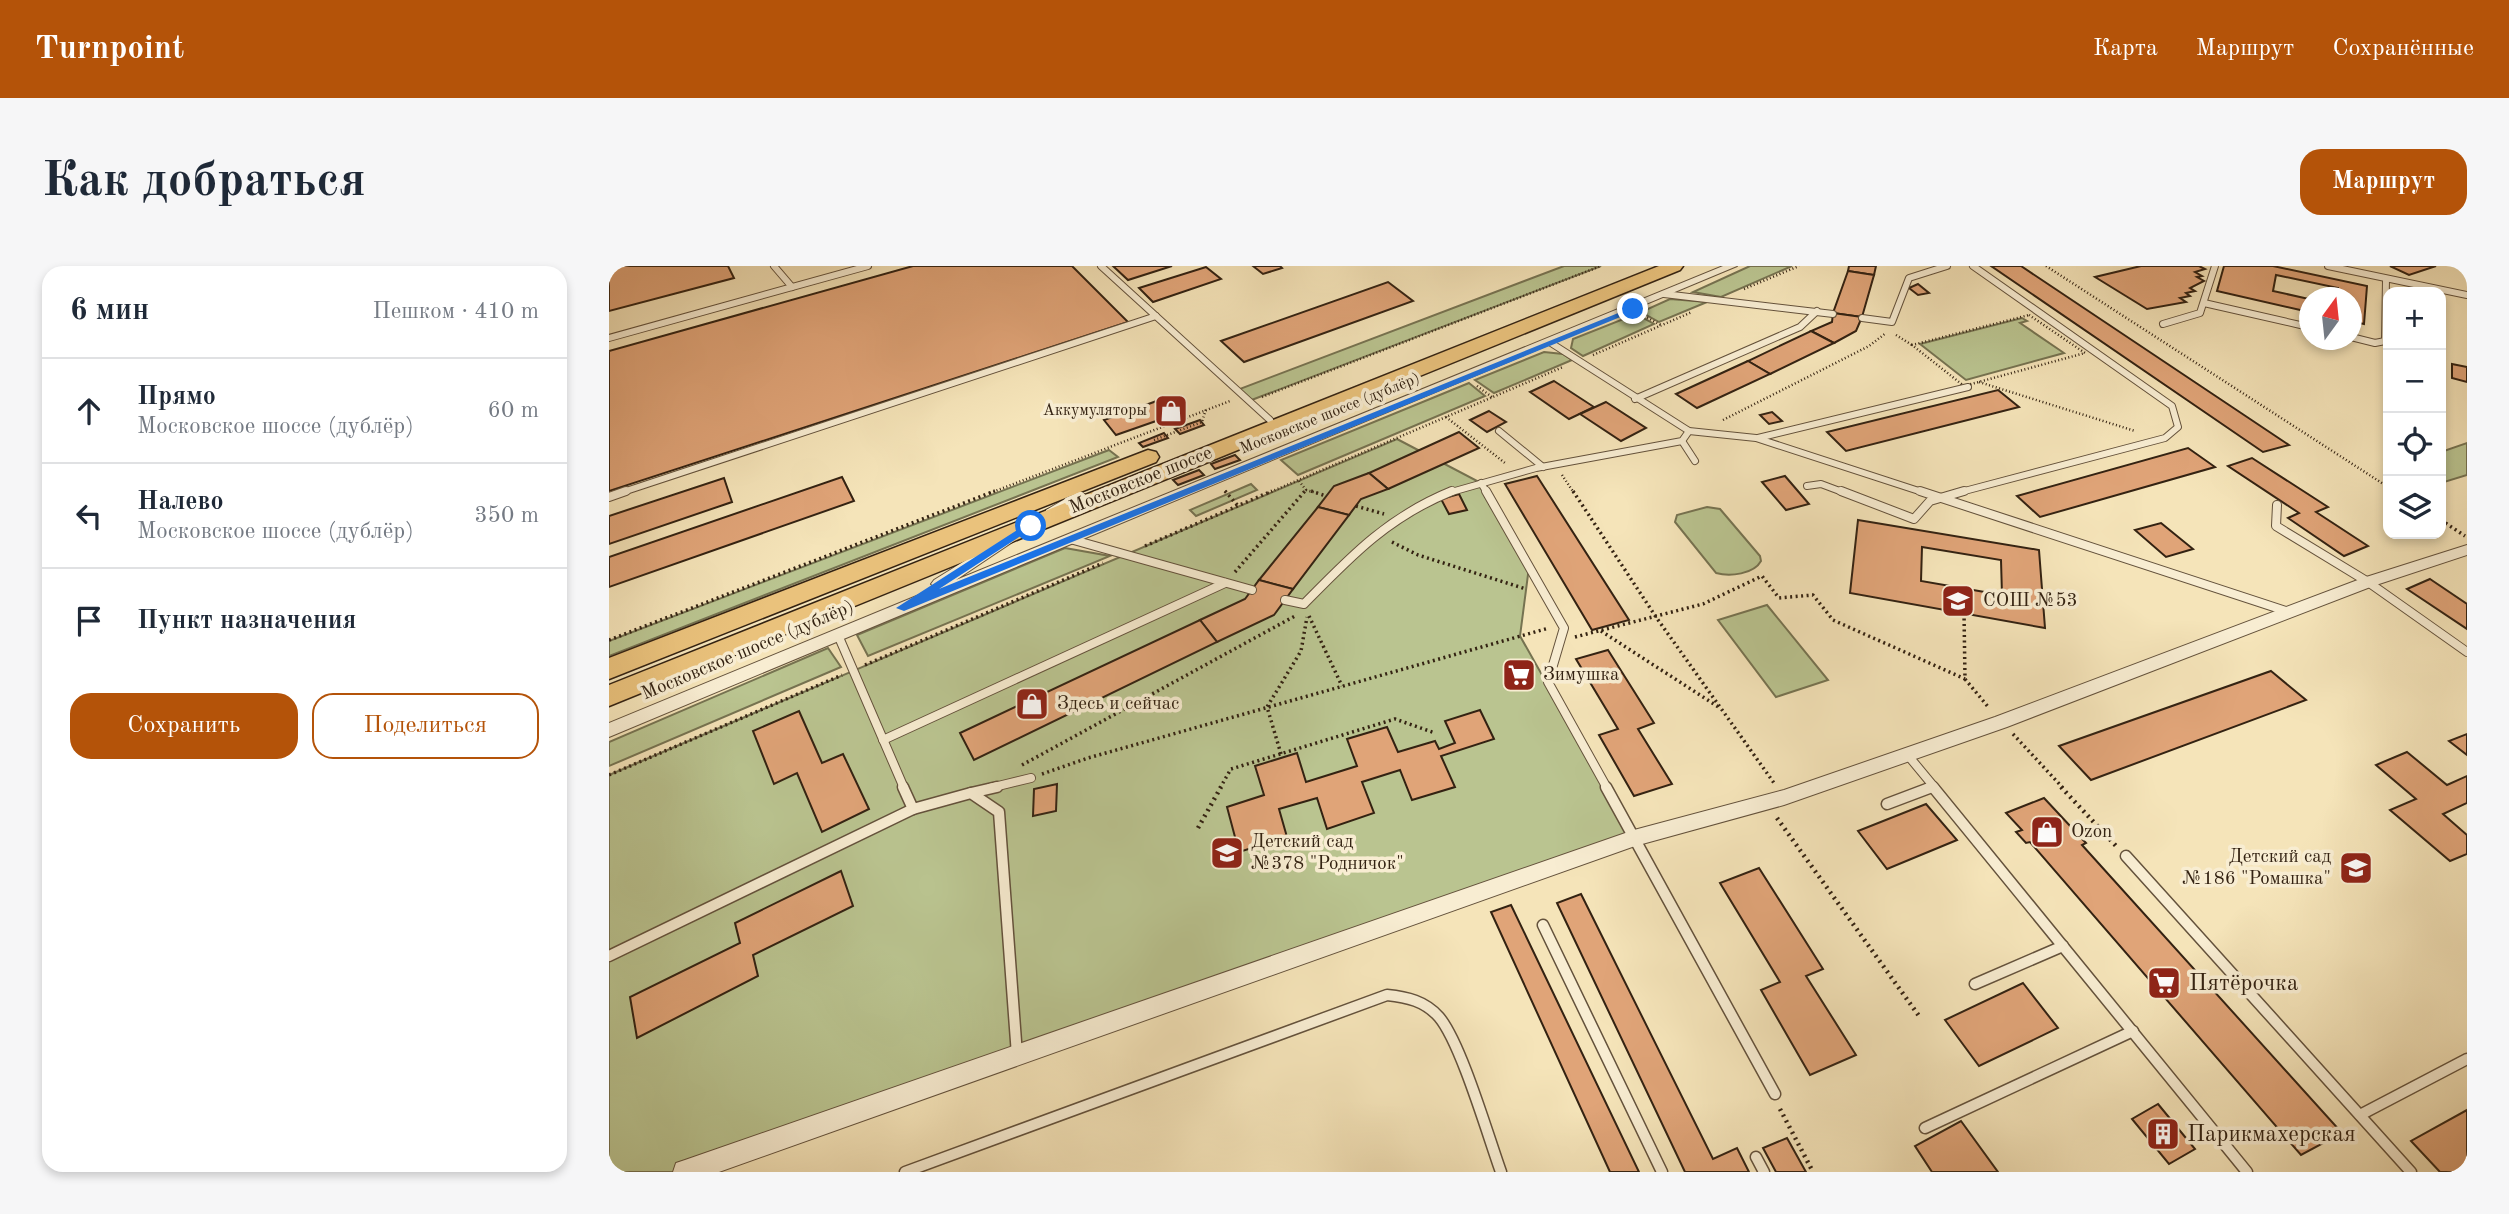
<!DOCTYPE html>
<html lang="ru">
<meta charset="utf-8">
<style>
:root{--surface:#fff;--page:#f6f6f7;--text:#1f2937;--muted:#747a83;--line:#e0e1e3;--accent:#b45309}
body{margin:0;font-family:"Old Standard TT",serif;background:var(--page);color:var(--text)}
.controls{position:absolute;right:21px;top:21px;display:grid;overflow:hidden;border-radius:14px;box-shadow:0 4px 10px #0003}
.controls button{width:63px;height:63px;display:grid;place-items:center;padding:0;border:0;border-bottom:2px solid var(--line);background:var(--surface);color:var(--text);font:35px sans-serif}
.compass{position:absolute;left:1690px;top:21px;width:63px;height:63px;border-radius:50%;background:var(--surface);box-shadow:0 4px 10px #0003;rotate:15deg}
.stop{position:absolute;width:21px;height:21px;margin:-16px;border:5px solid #1a73e8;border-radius:50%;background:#fff}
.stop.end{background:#1a73e8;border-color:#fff;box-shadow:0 2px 7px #0008}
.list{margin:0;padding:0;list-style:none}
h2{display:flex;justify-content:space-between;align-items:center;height:91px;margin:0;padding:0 28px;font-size:30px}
h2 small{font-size:23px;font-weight:400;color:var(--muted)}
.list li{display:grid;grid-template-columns:46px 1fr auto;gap:21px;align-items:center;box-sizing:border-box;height:105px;padding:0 28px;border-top:2px solid var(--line)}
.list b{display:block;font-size:26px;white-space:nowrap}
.list p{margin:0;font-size:23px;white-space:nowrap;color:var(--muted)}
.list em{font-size:23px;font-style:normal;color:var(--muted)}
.actions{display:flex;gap:14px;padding:21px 28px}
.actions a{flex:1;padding:16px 0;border:2px solid var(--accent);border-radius:21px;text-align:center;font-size:24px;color:var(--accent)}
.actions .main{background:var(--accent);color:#fff}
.icon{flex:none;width:38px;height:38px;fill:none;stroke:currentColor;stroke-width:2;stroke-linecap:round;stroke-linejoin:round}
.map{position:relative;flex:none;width:1858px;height:906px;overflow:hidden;border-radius:21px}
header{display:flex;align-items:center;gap:42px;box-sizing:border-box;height:98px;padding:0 35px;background:var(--accent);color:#fff}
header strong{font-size:33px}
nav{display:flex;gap:38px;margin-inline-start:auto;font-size:24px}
.intro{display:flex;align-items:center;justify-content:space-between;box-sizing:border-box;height:168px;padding:0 42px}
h1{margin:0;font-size:49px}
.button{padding:18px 32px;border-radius:21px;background:var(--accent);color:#fff;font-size:24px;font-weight:700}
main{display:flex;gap:42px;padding:0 42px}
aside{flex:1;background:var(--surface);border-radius:21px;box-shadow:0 4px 10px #0003}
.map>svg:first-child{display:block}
.green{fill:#bac490;stroke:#767351;stroke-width:2}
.building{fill:#e0a478;stroke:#332212;stroke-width:2;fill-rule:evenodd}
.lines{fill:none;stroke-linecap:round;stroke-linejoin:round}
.service-far2-casing{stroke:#64523c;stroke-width:8}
.service-far1-casing{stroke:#64523c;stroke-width:10}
.service-casing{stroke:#64523c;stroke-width:13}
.minor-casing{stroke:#64523c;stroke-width:2}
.primary-casing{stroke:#332212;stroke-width:3}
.path-far2{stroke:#332212;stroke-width:2.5;stroke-dasharray:1 2.5;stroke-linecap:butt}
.path-far1{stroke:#332212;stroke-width:3.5;stroke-dasharray:2 3.5;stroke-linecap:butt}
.path{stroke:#332212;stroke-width:4.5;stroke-dasharray:2 4.5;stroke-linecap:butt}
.service-far2{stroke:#f8edd2;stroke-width:6}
.service-far1{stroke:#f8edd2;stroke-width:8}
.service{stroke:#f8edd2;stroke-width:10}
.minor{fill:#f8edd2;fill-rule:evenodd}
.primary{fill:#eac27c;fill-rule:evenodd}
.route{fill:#1a73e8}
.labels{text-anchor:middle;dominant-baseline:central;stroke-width:7;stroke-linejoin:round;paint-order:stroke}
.far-poi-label{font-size:16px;fill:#332212;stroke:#f8edd2;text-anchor:end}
.far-street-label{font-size:16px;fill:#332212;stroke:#f8edd2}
.street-label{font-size:19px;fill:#332212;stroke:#f8edd2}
.poi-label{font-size:19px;fill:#332212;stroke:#f8edd2;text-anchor:start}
.near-poi-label{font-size:23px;fill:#332212;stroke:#f8edd2;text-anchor:start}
</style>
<header>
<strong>Turnpoint</strong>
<nav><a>Карта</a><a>Маршрут</a><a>Сохранённые</a></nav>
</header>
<div class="intro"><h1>Как добраться</h1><a class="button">Маршрут</a></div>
<main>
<aside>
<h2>6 мин<small>Пешком · 410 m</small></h2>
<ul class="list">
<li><svg class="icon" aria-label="ahead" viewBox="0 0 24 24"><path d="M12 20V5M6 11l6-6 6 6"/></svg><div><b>Прямо</b><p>Московское шоссе (дублёр)</p></div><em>60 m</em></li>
<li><svg class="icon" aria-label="left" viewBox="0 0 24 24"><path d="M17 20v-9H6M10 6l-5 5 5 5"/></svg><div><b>Налево</b><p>Московское шоссе (дублёр)</p></div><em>350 m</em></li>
<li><svg class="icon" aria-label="arrive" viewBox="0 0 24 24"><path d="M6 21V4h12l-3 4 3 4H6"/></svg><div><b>Пункт назначения</b></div></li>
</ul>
<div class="actions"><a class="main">Сохранить</a><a>Поделиться</a></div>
</aside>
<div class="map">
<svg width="1858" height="906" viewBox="0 0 1858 906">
<rect width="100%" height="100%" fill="#f5e4b9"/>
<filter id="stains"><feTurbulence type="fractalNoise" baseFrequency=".00286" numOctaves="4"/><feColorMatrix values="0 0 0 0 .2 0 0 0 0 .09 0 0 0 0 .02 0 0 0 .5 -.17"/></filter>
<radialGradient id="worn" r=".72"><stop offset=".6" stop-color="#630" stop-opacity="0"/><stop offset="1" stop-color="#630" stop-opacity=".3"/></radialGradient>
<!-- green -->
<g class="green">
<polygon points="955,0 992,0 640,135 628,124"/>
<polygon points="1141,0 1183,0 1112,31 1084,26"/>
<polygon points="1061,33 1098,36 1050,56 1032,46"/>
<polygon points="1027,48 1045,58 974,90 962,82 964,73"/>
<polygon points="1413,52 1418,55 1411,57 1455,87 1357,114 1311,78"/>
<polygon points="935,86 954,88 963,94 885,127 866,114"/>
<polygon points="860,117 876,130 689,209 672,194"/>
<polygon points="788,173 872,217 920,301 911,370 1025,572 76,906 0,906 0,509"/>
<polygon points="1858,177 1858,209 1832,217 1832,186"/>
<polygon points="500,184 509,191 0,390 0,375"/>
<polygon points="642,218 648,224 587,250 581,244"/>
<path d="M1098 241 1111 243 1151 290 1152 295C1145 308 1121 311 1107 307L1066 256 1068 249Z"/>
<polygon points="456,282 501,290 259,390 248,369"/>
<polygon points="1158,339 1219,414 1167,431 1109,354"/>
<polygon points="219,382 232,401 0,500 0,476"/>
</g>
<!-- building -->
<g class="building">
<polygon points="0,0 119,0 125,12 0,45"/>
<polygon points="304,0 463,0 519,56 0,225 0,85"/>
<polygon points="504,0 563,0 519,14"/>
<polygon points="644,0 671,0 673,2 654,8"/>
<polygon points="1240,0 1267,0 1265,9 1239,5"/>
<polygon points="1382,0 1412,0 1680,179 1654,186"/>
<polygon points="1532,0 1590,0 1596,3 1586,6 1593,10 1588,11 1595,15 1581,22 1586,25 1577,27 1581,30 1571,32 1577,36 1538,43 1486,11"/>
<polygon points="1615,0 1664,0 1758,20 1755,58 1742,55 1742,32 1728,32 1729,22 1667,9 1664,25 1700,33 1700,46 1608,25"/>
<polygon points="1781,0 1827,0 1800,9"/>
<polygon points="597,1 612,13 544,36 530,22"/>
<polygon points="1239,5 1265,9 1253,51 1224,47"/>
<polygon points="779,16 804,35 635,96 612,75"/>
<polygon points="1309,18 1320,27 1309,29 1300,22"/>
<polygon points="1224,47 1253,51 1247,65 1225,77 1202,65 1223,56"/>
<polygon points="1202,65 1225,77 1161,108 1139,95"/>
<polygon points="1139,95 1161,108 1088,142 1067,128"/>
<polygon points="1843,98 1858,101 1858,116 1843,112"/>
<polygon points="945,115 985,141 960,153 921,126"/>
<polygon points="1389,124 1410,141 1237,185 1218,166"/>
<polygon points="556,132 570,147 507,169 495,154"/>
<polygon points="997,136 1037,162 1012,175 971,148"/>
<polygon points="880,145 897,156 878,166 861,154"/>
<polygon points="1163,146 1173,155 1160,158 1151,149"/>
<polygon points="591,154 595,159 571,168 566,163"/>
<polygon points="850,166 870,182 779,223 760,207"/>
<polygon points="555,167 559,172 534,181 530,177"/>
<polygon points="1579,182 1606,201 1431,251 1408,230"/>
<polygon points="626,189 631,194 606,203 602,198"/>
<polygon points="1643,192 1719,241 1707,246 1759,280 1735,290 1679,252 1690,247 1619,200"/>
<polygon points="590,204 595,209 569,219 564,214"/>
<polygon points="760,207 779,223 752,233 740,249 709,241 725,220"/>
<polygon points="928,210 1020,354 983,364 896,218"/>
<polygon points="1176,210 1200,238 1177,244 1153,216"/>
<polygon points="233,211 245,235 0,321 0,291"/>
<polygon points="115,212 123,236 0,278 0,250"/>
<polygon points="850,228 858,244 840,248 832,233"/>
<polygon points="709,241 740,249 684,323 650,314"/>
<path d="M1249 254 1430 284 1436 362 1241 327ZM1313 281 1392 294 1393 329 1312 315Z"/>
<polygon points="1552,257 1584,283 1557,291 1526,264"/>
<polygon points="1821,313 1858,338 1858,363 1798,323"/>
<polygon points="650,314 684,323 665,349 608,376 591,354 636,333"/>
<polygon points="591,354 608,376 365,494 351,467"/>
<polygon points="999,384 1045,457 1029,463 1063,518 1025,530 990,469 1009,463 967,393"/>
<polygon points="1662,405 1697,434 1482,514 1450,480"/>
<polygon points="871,444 885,473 832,490 846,521 803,534 791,504 753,516 765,547 718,563 708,532 670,543 678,571 630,586 618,541 655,529 646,500 688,487 697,516 748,500 738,473 778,461 789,486 826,475 830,483 846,477 836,455"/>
<polygon points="190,445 213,497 234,488 260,543 213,566 188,507 165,518 144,465"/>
<polygon points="1858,468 1858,489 1840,475"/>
<polygon points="1798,486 1838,519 1858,510 1858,537 1834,548 1858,569 1858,588 1841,595 1781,544 1807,533 1767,499"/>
<polygon points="448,518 447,545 424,550 425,523"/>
<polygon points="1435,532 1477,577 1473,579 1733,867 1692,889 1421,576 1417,577 1407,566 1413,564 1397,547"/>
<polygon points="1317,538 1348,574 1278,603 1249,565"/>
<polygon points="1150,602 1214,703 1197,710 1247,789 1201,809 1152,724 1171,716 1111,617"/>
<polygon points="232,605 244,640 144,689 149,710 28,772 21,731 131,677 126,657"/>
<polygon points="972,628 1104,893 1128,882 1140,906 1076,906 948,637"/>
<polygon points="902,639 1030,906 1001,906 882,646"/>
<polygon points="1414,717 1449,762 1370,800 1336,754"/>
<polygon points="1549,838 1586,883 1560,898 1523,853"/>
<polygon points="1858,844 1858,906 1831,906 1802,875"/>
<polygon points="1352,855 1389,906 1323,906 1306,880"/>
<polygon points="1178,872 1197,906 1167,906 1154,882"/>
</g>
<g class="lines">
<defs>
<g id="service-far2">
<polyline points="165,0 183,21"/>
<polyline points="492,0 661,154"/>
<polyline points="1719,0 1858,29"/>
<polyline points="1055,28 1224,48"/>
<polyline points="1595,37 1700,61"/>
<polyline points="1253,52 1283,56 1300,12 1338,0"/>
<polyline points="1554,58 1591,47 1606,0"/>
<polyline points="1742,71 1766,77 1776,75 1777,13"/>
<polyline points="0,72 259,0"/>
<polyline points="942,77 1080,165 1147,172 1316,227"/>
<polyline points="1026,133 1191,61 1208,45"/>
<polyline points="890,165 934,201"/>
<polyline points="1149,172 1359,121"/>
<polyline points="1073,175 1086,195"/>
<polyline points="872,217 878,227"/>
<polyline points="1198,220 1212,218 1236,227"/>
<polyline points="11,227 547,50"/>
<polyline points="839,227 927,202 1073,175 1080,165"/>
<polyline points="1348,227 1556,172 1569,161 1563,140 1364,0"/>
</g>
<g id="service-far1">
<polyline points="877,225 955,362 939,416 998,522"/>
<polyline points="1232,225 1305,253 1321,235 1355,225"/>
<polyline points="1311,225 1680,346"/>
<polyline points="0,231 17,225"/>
<polyline points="1668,239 1667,260 1759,316 1858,386"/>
<polyline points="461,273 643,324"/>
<path d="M676 334 695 338C742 290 779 251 843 225"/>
<polyline points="229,369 295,522"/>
<polyline points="274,474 616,317"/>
<polyline points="1297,487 1326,522"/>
<polyline points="381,522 422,512"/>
<polyline points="1318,522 1324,520"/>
</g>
<g id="service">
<polyline points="294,521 304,543"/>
<polyline points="997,521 1166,828"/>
<polyline points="1324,521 1638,906"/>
<polyline points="362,527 388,521"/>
<polyline points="1278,538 1323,521"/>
<polyline points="1517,590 1802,906"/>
<polyline points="934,659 1053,906"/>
<polyline points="0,690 304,543 362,527 390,546 408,789"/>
<polyline points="1366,718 1454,680"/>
<polyline points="1751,849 1858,793"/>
<polyline points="1316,862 1524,765"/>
<polyline points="1147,891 1155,906"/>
<path d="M296 906 778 729C798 731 816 735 830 751 852 777 879 870 892 906"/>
</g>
<g id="minor">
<polygon points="1114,0 1128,0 0,471 0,457 327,322 322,318 325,314 399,268 404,266 411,271 347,314"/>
<polygon points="470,225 477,229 475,232 447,250 437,250 437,244"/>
<polygon points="1858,279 1858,289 1764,320 1398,461 1175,539 1026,580 110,906 64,906 67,897 76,894 1025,564 1175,524 1386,451 1754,312"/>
</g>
<g id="primary">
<polygon points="1050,0 1074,0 1071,4 0,440 0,419"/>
<polygon points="539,184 547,186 550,191 547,196 0,413 0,392"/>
</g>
</defs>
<!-- service-far2 casing -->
<use href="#service-far2" class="service-far2-casing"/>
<!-- service-far1 casing -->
<use href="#service-far1" class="service-far1-casing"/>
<!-- service casing -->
<use href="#service" class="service-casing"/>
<!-- minor casing -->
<use href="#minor" class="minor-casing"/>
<!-- primary casing -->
<use href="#primary" class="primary-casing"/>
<!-- path-far2 -->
<g class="path-far2">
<polyline points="1437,0 1779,221"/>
<polyline points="1135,23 1190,0"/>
<polygon points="1420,49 1476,87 1355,120 1303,79"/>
<polyline points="1035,50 1052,59"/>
<polyline points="1287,69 1303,79"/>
<polyline points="984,89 1083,46"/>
<polyline points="1370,116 1526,165"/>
<polyline points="868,120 883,131"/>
<polyline points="653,131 992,0"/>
<polyline points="837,151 896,197"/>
<polyline points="1114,154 1260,80 1277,67"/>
<polyline points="545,174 593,156 597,143"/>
<polyline points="953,209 965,227"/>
<polyline points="690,215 697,224 694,227"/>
<polyline points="697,224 708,227"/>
<polyline points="616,225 618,227"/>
<polyline points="381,227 621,135"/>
<polyline points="659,227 954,101"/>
</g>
<!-- path-far1 -->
<g class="path-far1">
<polyline points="616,225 630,241"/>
<polyline points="702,225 717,230"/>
<polyline points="964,225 1047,351 1165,517"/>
<polyline points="747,240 775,248"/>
<polyline points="1832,254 1856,270"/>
<polyline points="783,276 809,289 917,323"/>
<polyline points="536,280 663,225"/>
<polyline points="626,306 696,225"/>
<polyline points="1355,347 1356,413 1380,442"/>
<polyline points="700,350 733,420"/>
<polyline points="992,365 1111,442"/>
<polyline points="966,371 1094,338 1153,310 1170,332 1204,329 1224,354 1356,413"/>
<polyline points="0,374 386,225"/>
<polyline points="256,399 494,297"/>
<polyline points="1404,468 1454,522"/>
<polyline points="672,488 658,441 692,385 698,351"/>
<polyline points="413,499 686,350"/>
<polyline points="433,508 479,492 940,362"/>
<polyline points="0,509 233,409"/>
<polyline points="611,522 622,503 786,453 826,467"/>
</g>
<!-- path -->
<g class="path">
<polyline points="1452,521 1508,581"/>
<polyline points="1168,552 1310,750"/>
<polyline points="589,562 612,521"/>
<polyline points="1171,843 1204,906"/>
</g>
<!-- service-far2 -->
<use href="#service-far2" class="service-far2"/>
<!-- service-far1 -->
<use href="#service-far1" class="service-far1"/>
<!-- service -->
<use href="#service" class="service"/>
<!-- minor -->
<use href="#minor" class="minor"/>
<!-- primary -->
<use href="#primary" class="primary"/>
</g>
<!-- route -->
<polygon class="route" points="1024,41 1026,45 295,345 287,342 419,257 427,260 330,323"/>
<!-- icons -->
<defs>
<symbol id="shop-square" viewBox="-11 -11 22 22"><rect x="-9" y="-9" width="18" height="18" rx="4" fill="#8f2418" stroke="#f8edd2"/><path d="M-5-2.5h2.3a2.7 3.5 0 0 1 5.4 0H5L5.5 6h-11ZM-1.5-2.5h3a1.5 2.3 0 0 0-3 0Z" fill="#fff"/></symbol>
<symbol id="school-square" viewBox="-11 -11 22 22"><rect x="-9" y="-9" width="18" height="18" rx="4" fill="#8f2418" stroke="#f8edd2"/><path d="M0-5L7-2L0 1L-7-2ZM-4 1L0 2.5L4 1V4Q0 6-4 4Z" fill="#fff"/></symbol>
<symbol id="supermarket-square" viewBox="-11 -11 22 22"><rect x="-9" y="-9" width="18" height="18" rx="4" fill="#8f2418" stroke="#f8edd2"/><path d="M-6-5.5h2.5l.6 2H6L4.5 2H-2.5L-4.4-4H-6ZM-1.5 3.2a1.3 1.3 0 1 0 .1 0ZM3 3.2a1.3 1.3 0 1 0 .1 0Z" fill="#fff"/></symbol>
<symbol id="building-square" viewBox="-11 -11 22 22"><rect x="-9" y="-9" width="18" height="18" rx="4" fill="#8f2418" stroke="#f8edd2"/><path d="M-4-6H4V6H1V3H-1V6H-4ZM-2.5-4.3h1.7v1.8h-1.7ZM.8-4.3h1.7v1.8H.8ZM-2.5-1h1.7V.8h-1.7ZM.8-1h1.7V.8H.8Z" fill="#fff"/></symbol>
</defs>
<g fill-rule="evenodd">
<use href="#shop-square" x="543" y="126" width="38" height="38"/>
<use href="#school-square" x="1330" y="316" width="38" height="38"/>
<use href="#supermarket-square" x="891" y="390" width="38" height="38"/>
<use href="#shop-square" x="404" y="419" width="38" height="38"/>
<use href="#shop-square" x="1419" y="547" width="38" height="38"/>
<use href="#school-square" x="599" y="568" width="38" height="38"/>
<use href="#school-square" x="1728" y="583" width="38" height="38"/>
<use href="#supermarket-square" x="1536" y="698" width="38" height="38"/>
<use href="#building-square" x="1535" y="849" width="38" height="38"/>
</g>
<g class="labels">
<!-- far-poi labels -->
<g class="far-poi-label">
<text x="538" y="145">Аккумуляторы</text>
</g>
<!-- far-street labels -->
<g class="far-street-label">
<text transform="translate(721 148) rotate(-22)">Московское шоссе (дублёр)</text>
</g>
<!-- street labels -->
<g class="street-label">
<text transform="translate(532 215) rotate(-22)">Московское шоссе</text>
<text transform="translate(139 385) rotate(-23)">Московское шоссе (дублёр)</text>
</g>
<!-- poi labels -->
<g class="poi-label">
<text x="1374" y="335">СОШ №53</text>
<text x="934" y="409">Зимушка</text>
<text x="448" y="438">Здесь и сейчас</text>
<text x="1462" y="566">Ozon</text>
<text x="642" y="576">Детский сад<tspan x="642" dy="22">№378 "Родничок"</tspan></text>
<text x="1722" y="591" text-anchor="end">Детский сад<tspan x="1722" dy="22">№186 "Ромашка"</tspan></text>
</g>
<!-- near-poi labels -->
<g class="near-poi-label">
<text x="1580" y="717">Пятёрочка</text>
<text x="1578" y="868">Парикмахерская</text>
</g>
</g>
<rect width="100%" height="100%" filter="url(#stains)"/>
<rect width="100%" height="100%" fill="url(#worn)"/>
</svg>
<div class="controls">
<button>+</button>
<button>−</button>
<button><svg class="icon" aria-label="locate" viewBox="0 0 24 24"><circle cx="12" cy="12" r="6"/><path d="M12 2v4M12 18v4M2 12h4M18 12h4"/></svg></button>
<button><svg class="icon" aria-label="layers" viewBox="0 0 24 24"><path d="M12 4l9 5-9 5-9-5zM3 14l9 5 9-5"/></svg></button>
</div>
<svg class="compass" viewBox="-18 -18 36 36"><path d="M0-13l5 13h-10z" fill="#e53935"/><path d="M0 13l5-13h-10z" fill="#747a83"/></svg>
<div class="stop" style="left:422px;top:260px"></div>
<div class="stop end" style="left:1024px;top:43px"></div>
</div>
</main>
